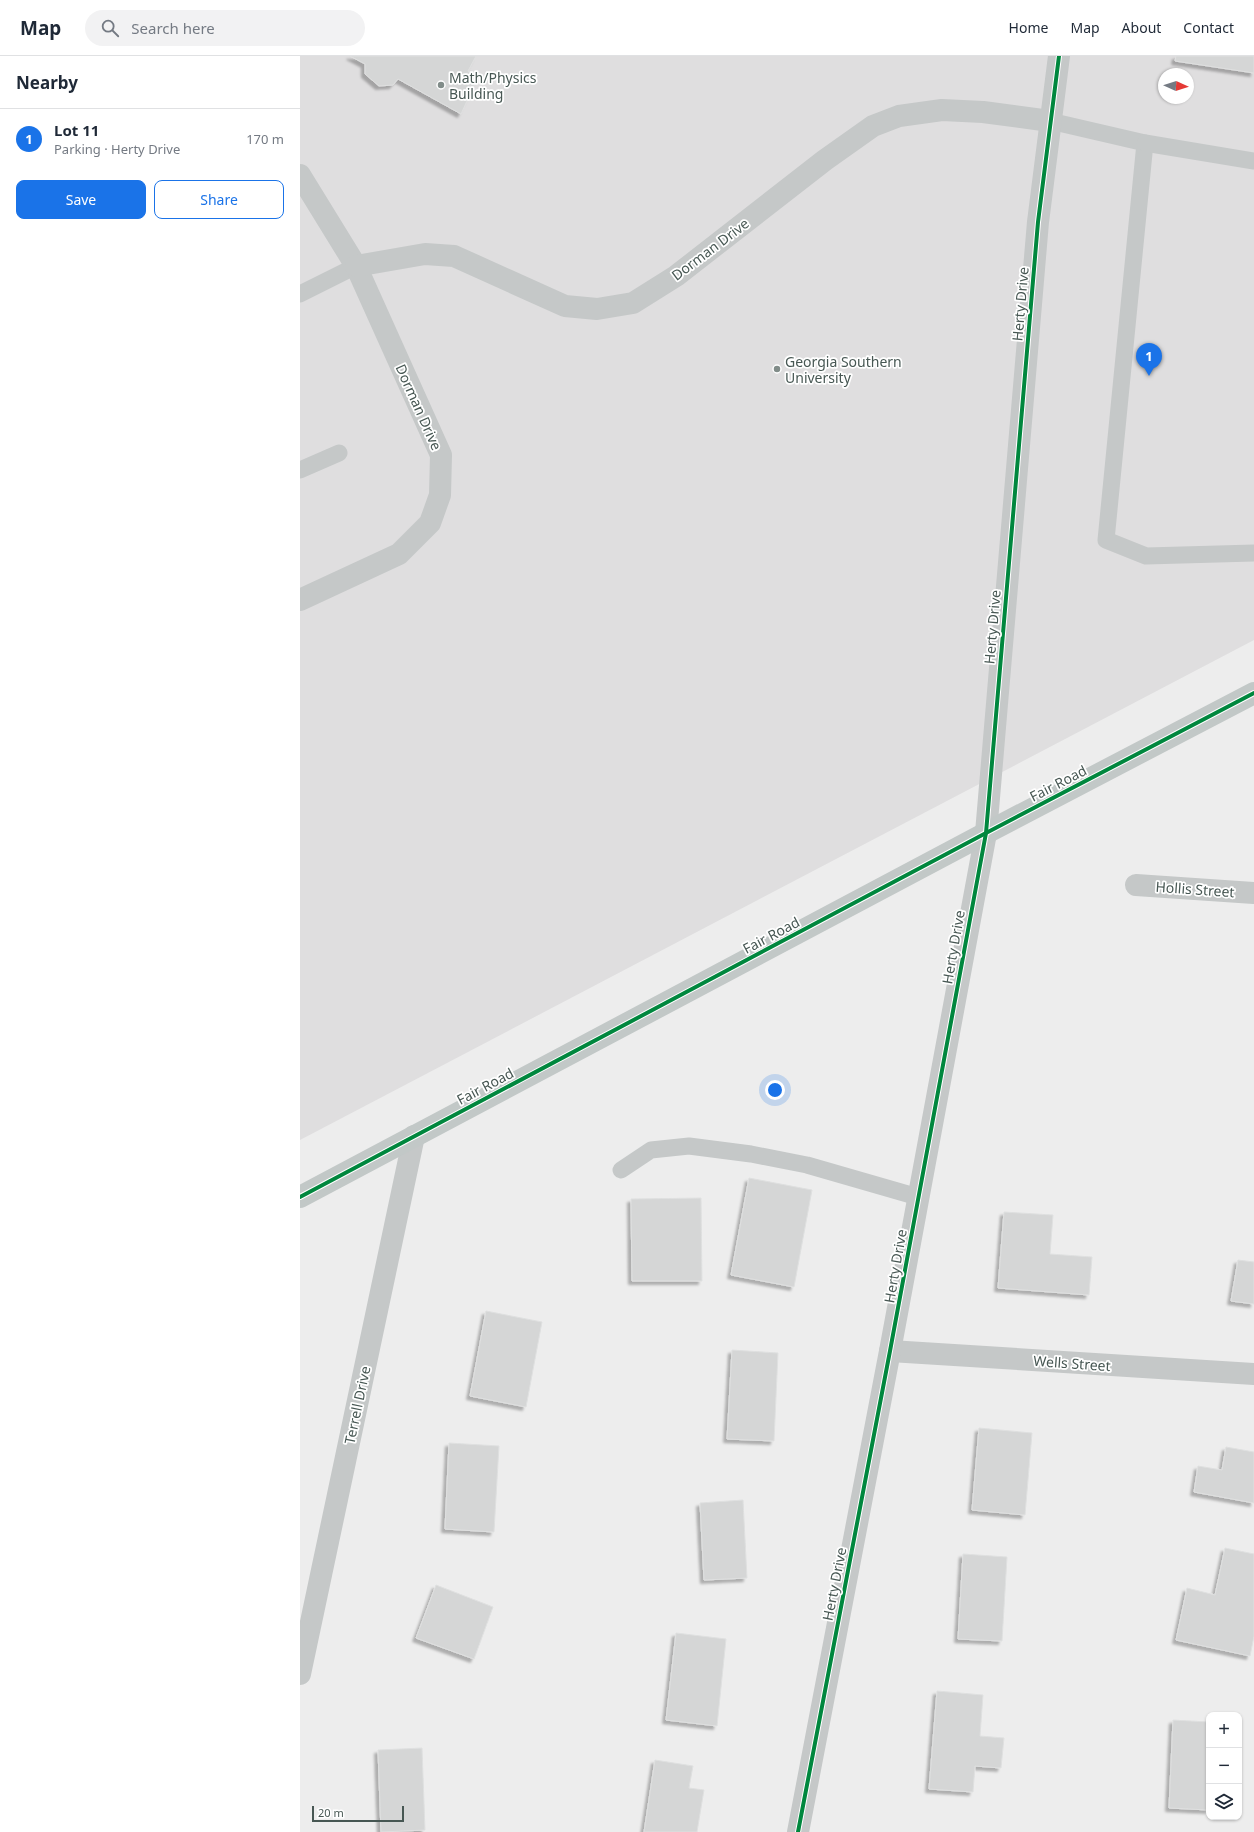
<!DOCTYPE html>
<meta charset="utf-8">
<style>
:root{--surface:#fff;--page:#f2f2f3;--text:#1f2937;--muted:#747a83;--line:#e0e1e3;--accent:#1a73e8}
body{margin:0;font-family:"Noto Sans",sans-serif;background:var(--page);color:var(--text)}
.controls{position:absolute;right:12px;bottom:12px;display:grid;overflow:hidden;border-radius:8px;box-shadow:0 1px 3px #0004}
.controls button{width:36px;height:36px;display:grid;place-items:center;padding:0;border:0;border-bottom:1px solid var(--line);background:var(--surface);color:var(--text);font:20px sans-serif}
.compass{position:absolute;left:858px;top:12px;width:36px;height:36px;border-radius:50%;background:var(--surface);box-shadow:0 1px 3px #0004;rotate:93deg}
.scale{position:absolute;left:12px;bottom:10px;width:92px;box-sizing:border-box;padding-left:4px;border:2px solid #475753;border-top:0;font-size:11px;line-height:14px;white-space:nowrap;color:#475753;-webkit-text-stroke:3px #fff;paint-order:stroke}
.you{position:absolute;left:475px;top:1034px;width:14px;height:14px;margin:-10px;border:3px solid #fff;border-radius:50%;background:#1a73e8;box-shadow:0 0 0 6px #1a73e833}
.badge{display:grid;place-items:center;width:26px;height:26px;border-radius:50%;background:var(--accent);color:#fff;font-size:13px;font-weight:700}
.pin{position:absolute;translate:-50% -33px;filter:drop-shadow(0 1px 2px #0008)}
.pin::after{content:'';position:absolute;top:21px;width:14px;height:12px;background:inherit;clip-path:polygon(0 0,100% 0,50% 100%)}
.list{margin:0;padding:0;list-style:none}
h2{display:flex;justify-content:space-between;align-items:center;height:52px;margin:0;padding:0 16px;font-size:17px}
h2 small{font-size:13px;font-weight:400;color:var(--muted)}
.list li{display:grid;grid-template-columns:26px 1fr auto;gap:12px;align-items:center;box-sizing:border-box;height:60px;padding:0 16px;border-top:1px solid var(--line)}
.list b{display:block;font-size:15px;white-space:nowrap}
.list p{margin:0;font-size:13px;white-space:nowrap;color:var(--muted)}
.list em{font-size:13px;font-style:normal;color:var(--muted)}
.actions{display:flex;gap:8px;padding:12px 16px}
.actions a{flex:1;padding:9px 0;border:1px solid var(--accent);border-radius:8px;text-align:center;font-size:14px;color:var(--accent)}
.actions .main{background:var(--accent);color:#fff}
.icon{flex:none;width:22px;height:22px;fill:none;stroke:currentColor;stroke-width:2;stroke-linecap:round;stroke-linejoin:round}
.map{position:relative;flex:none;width:954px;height:1776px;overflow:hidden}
header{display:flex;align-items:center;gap:24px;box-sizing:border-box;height:56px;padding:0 20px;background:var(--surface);border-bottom:1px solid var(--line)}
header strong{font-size:19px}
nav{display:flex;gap:22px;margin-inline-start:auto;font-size:14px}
.search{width:280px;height:36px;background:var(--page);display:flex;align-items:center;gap:10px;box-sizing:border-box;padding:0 14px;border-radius:22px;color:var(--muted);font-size:15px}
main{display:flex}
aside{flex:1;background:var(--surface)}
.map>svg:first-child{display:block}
.education{fill:#dfdedf;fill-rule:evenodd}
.building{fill:#d5d6d6;stroke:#dfe0e0;filter:url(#shadow)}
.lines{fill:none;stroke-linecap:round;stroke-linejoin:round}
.service{stroke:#c5c8c8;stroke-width:17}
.minor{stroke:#c5c8c8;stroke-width:22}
.primary{stroke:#c2c8c7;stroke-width:22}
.cycleway-casing{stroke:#fff;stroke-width:6}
.cycleway{stroke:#00873e;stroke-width:4}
.poi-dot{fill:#818c89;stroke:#fff;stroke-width:1.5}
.labels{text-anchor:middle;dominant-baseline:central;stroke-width:3.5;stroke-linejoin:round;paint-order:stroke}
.poi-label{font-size:14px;fill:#475753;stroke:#fff;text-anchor:start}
.street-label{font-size:14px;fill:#475753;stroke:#fff}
</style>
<header>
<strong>Map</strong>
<div class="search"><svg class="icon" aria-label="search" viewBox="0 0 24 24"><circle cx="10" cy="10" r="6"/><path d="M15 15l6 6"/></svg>Search here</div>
<nav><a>Home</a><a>Map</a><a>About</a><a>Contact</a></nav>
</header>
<main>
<aside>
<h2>Nearby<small></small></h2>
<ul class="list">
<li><span class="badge">1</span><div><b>Lot 11</b><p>Parking · Herty Drive</p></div><em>170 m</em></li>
</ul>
<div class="actions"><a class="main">Save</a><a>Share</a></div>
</aside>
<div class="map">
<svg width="954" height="1776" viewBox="0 0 954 1776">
<defs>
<filter id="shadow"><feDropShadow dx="-3.5" dy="3.5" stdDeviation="1" flood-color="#0004"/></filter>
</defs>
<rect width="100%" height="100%" fill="#ededed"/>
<!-- education -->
<path class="education" d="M0 0H954V584L0 1084ZM864 18H888V42H864Z"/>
<!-- building -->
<g class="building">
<polygon points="50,0 176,0 168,15 178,21 161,58 98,23 93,29 79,30 65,18 65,8"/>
<polygon points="876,0 954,0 954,17 875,5"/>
<polygon points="449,1122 512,1134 494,1231 431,1219"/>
<polygon points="401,1142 402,1225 332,1225 331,1143"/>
<polygon points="704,1156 753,1159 750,1198 792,1201 789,1239 698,1232"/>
<polygon points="938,1204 954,1206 954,1248 931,1245"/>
<polygon points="186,1255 242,1266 226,1351 170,1340"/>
<polygon points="432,1294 478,1297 474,1385 427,1383"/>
<polygon points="679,1372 732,1377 725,1459 672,1454"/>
<polygon points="149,1387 199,1390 194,1476 145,1473"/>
<polygon points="926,1391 954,1396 954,1447 894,1436 898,1410 922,1414"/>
<polygon points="443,1444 447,1522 404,1524 400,1447"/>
<polygon points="925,1492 954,1498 954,1580 950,1600 876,1584 887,1532 915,1539"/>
<polygon points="663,1498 707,1501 702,1585 658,1583"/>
<polygon points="136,1529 193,1551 174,1603 116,1582"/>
<polygon points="376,1577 426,1583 417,1670 366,1664"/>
<polygon points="637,1635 683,1639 680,1680 704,1682 701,1712 675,1710 673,1736 629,1733"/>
<polygon points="873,1664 909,1666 909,1754 869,1752"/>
<polygon points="122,1692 125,1774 81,1776 78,1694"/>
<polygon points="355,1704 393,1710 389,1732 404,1734 397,1776 344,1776"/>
</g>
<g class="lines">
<!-- service -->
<g class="service">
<polyline points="750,65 845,87 806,484 846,500 954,497"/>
<polyline points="845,87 954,105"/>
<polyline points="0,238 56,210"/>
<polyline points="0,414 39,397"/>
<polyline points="321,1114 351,1094 389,1090 451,1098 507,1109 618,1141"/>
</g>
<!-- minor -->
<g class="minor">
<polyline points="0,119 56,210 141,399 140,439 130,467 99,498 0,544"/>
<polyline points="56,210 125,198 154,200 265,250 297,253 333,247 376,220 525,104 573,70 599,60 642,54 683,56 750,65"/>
<polyline points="836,829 954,837"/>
<polyline points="590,1295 954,1318"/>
<polyline points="0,1618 114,1080"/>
<polyline points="498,1776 590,1295 686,777 738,166 759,0"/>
</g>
<!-- primary -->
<polyline class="primary" points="0,1141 686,777 954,637"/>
<defs>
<g id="cycleway">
<polyline points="0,1141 686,777 954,637"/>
<polyline points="498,1776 590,1295 686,777 738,166 759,0"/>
</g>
</defs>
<!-- cycleway casing -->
<use href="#cycleway" class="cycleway-casing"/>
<!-- cycleway -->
<use href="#cycleway" class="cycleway"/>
</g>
<!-- markers -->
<g class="poi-dot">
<circle cx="141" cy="29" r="4"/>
<circle cx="477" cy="313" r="4"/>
</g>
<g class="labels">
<!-- poi labels -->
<g class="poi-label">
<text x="149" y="21">Math/Physics<tspan x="149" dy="16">Building</tspan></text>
<text x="485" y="305">Georgia Southern<tspan x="485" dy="16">University</tspan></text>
</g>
<!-- street labels -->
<g class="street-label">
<text transform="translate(410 193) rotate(-37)">Dorman Drive</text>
<text transform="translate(720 248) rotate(-85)">Herty Drive</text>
<text transform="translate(119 351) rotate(66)">Dorman Drive</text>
<text transform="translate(692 571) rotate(-85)">Herty Drive</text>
<text transform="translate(758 727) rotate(-27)">Fair Road</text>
<text transform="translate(895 833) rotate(4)">Hollis Street</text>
<text transform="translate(471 879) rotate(-28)">Fair Road</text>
<text transform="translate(653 891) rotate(-80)">Herty Drive</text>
<text transform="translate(185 1030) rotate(-28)">Fair Road</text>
<text transform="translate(595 1210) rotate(-80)">Herty Drive</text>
<text transform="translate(772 1307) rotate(4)">Wells Street</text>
<text transform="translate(57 1349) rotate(-78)">Terrell Drive</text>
<text transform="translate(534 1528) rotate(-79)">Herty Drive</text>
</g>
</g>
</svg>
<div class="controls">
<button>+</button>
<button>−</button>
<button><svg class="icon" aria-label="layers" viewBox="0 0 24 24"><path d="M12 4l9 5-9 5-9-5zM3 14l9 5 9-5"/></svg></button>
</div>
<svg class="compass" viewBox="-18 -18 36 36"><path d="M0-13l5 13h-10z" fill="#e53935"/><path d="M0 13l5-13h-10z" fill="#747a83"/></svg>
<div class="scale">20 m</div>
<div class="you"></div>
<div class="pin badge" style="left:849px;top:320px">1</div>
</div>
</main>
